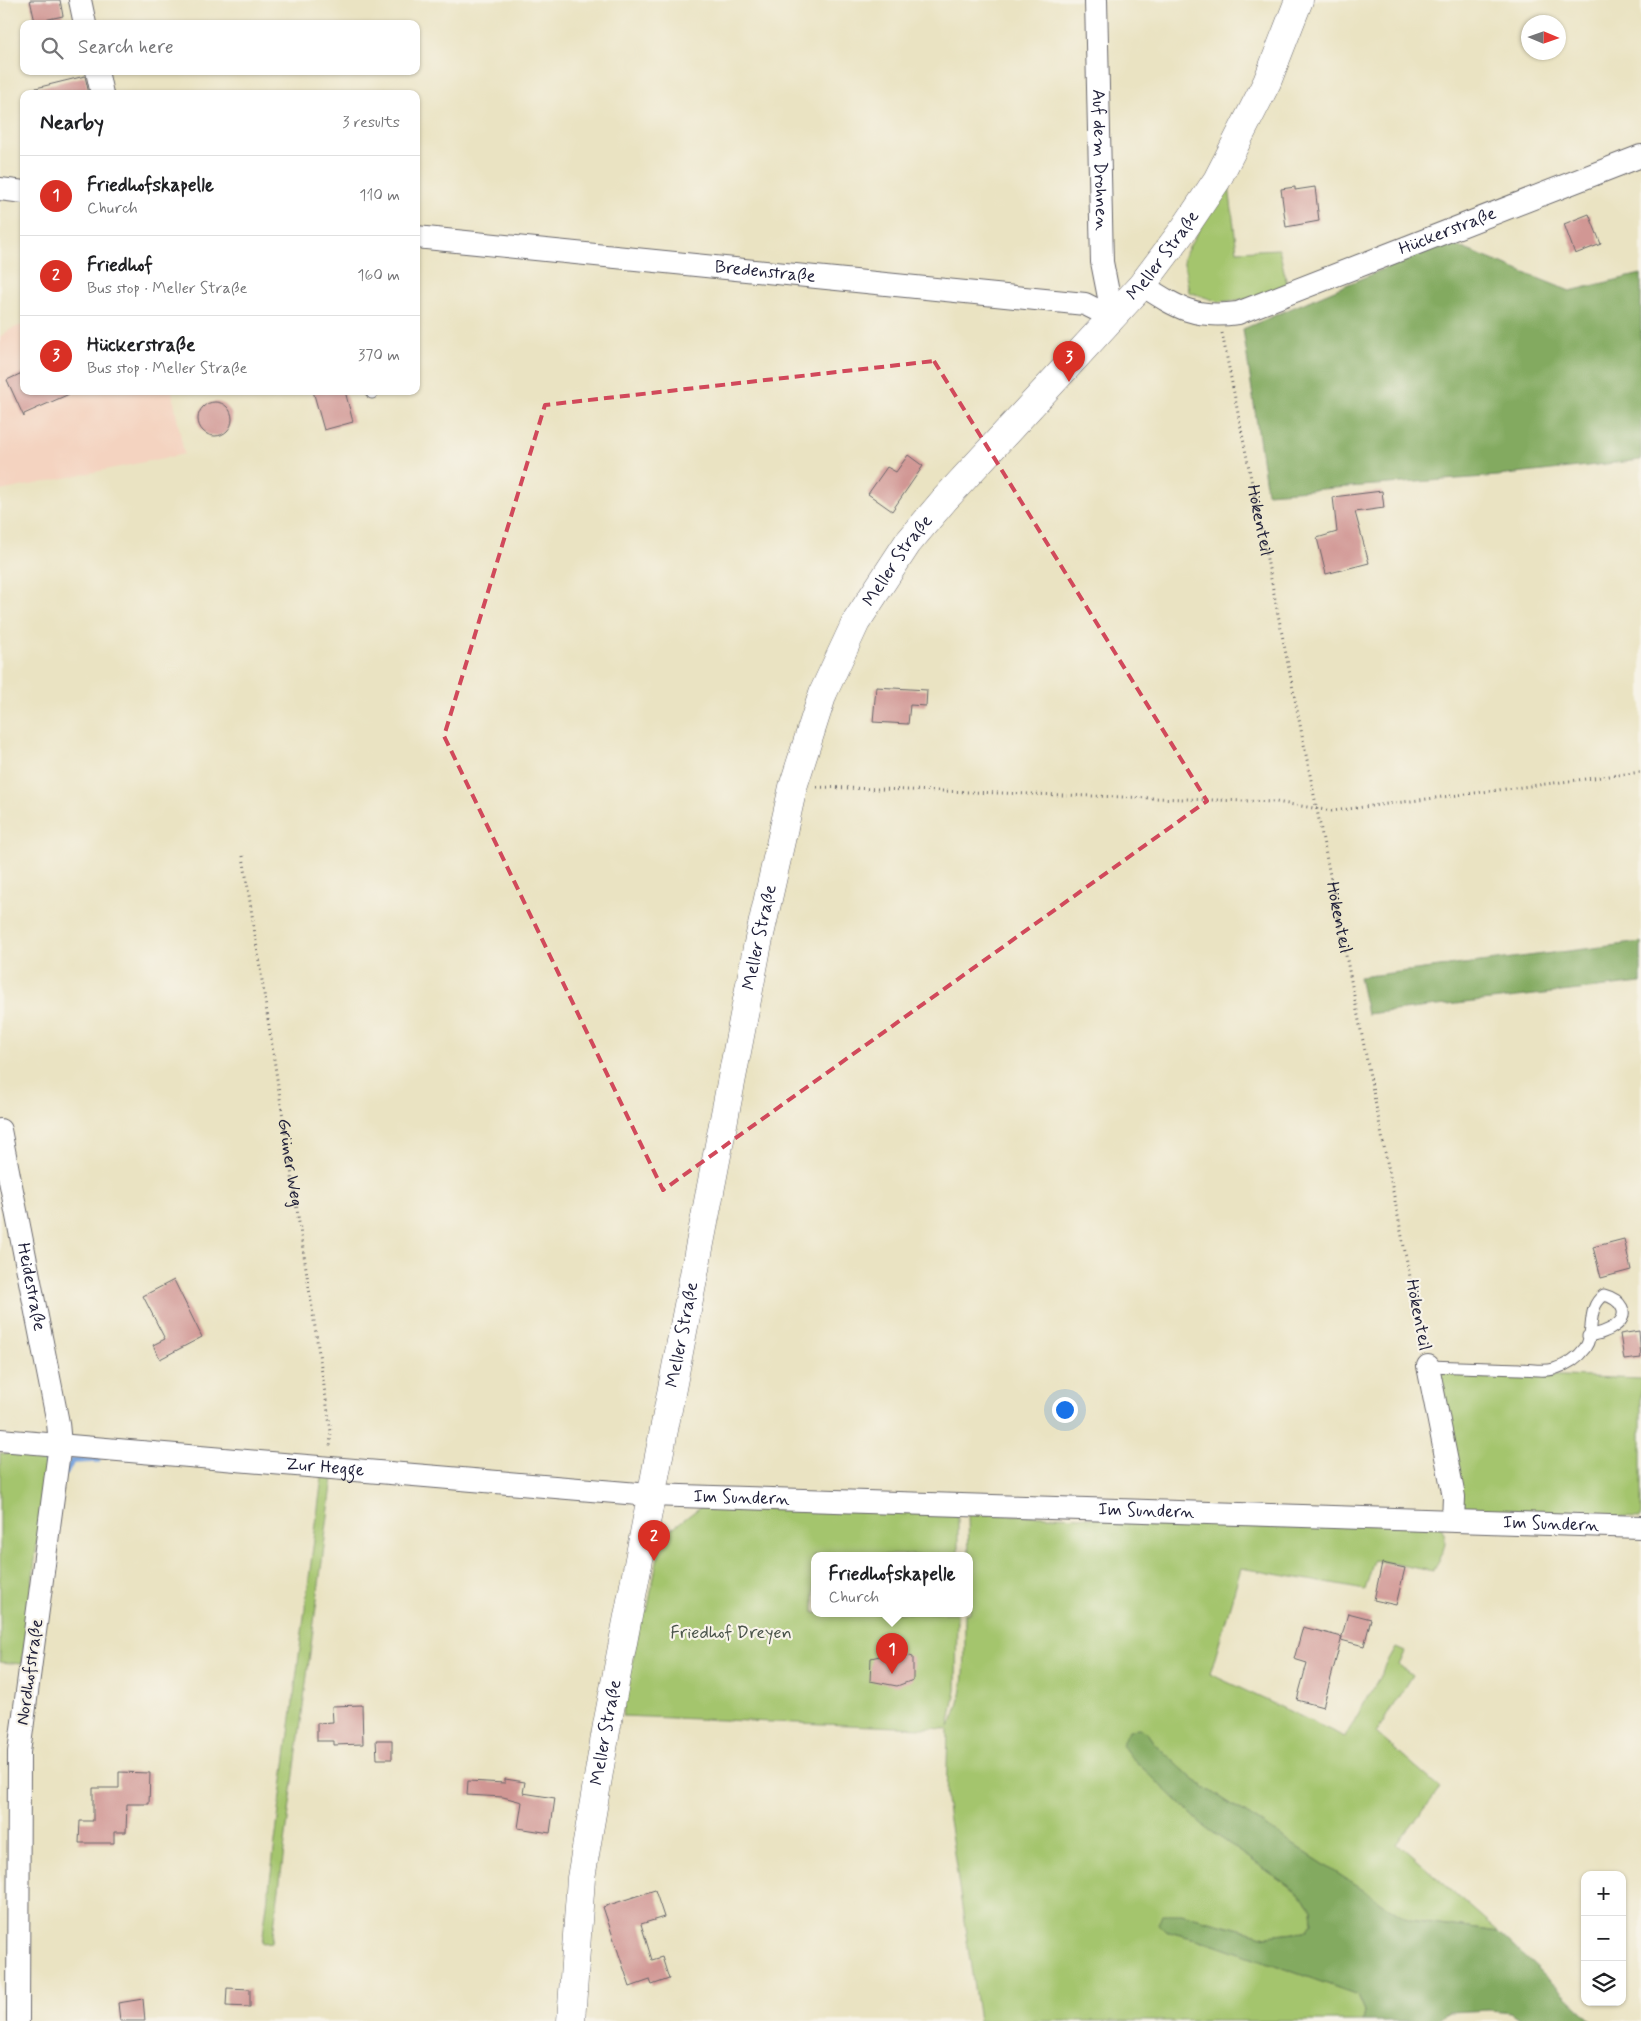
<!DOCTYPE html>
<meta charset="utf-8">
<style>
:root{--surface:#fff;--page:#f2f2f2;--text:#202124;--muted:#757577;--line:#e0e0e0;--accent:#d93025}
body{margin:0;font-family:Mynerve,sans-serif;background:var(--page);color:var(--text)}
.controls{position:absolute;right:15px;bottom:15px;display:grid;overflow:hidden;border-radius:10px;box-shadow:0 1px 4px #0004}
.controls button{width:45px;height:45px;display:grid;place-items:center;padding:0;border:0;border-bottom:1px solid var(--line);background:var(--surface);color:var(--text);font:25px sans-serif}
.compass{position:absolute;left:1521px;top:15px;width:45px;height:45px;border-radius:50%;background:var(--surface);box-shadow:0 1px 4px #0004;rotate:92deg}
.you{position:absolute;left:1064px;top:1409px;width:18px;height:18px;margin:-12px;border:4px solid #fff;border-radius:50%;background:#1a73e8;box-shadow:0 0 0 8px #1a73e833}
.badge{display:grid;place-items:center;width:32px;height:32px;border-radius:50%;background:var(--accent);color:#fff;font-size:16px;font-weight:700}
.pin{position:absolute;translate:-50% -41px;filter:drop-shadow(0 1px 2px #0008)}
.pin::after{content:'';position:absolute;top:26px;width:18px;height:15px;background:inherit;clip-path:polygon(0 0,100% 0,50% 100%)}
.popup{position:absolute;left:811px;top:1552px;width:162px;height:65px;box-sizing:border-box;display:grid;place-content:center;border-radius:10px;background:var(--surface);filter:drop-shadow(0 1px 4px #0005);font-size:16px;white-space:nowrap;color:var(--muted)}
.popup b{font-size:19px;color:var(--text)}
.popup::after{content:'';position:absolute;left:50%;top:100%;margin-left:-10px;border:10px solid transparent;border-top-color:var(--surface)}
.list{margin:0;padding:0;list-style:none}
h2{display:flex;justify-content:space-between;align-items:center;height:65px;margin:0;padding:0 20px;font-size:21px}
h2 small{font-size:16px;font-weight:400;color:var(--muted)}
.list li{display:grid;grid-template-columns:32px 1fr auto;gap:15px;align-items:center;box-sizing:border-box;height:80px;padding:0 20px;border-top:1px solid var(--line)}
.list b{display:block;font-size:19px;white-space:nowrap}
.list p{margin:0;font-size:16px;white-space:nowrap;color:var(--muted)}
.list em{font-size:16px;font-style:normal;color:var(--muted)}
.icon{flex:none;width:28px;height:28px;fill:none;stroke:currentColor;stroke-width:2;stroke-linecap:round;stroke-linejoin:round}
.map{position:relative;flex:none;width:1641px;height:2021px;overflow:hidden}
.search{position:absolute;background:var(--surface);box-shadow:0 1px 4px #0004;left:20px;top:20px;width:400px;height:55px;display:flex;align-items:center;gap:12px;box-sizing:border-box;padding:0 18px;border-radius:10px;color:var(--muted);font-size:19px}
.panel{position:absolute;background:var(--surface);box-shadow:0 1px 4px #0004;left:20px;top:90px;width:400px;height:305px;border-radius:10px}
.map>svg:first-child{display:block}
.built{fill:#f4d3c0}
.green{fill:#a4c56d;stroke:#637454}
.forest{fill:#83aa60;stroke:#52664e}
.lines{fill:none;stroke-linecap:round;stroke-linejoin:round}
.stream{stroke:#74a2dd;stroke-width:5.5}
.building{fill:#d19794}
.service-casing{stroke:#68666a;stroke-width:13}
.minor-casing{stroke:#68666a;stroke-width:24}
.secondary-casing{stroke:#68666a;stroke-width:29}
.path{stroke:#68666a;stroke-width:3;stroke-dasharray:1 4;stroke-linecap:butt}
.service{stroke:#fff;stroke-width:11}
.minor{stroke:#fff;stroke-width:22}
.secondary{stroke:#fff;stroke-width:28}
.marked{fill:none;stroke:#d1495b;stroke-width:4;stroke-dasharray:10 6;stroke-linejoin:round}
.labels{text-anchor:middle;dominant-baseline:central;stroke-width:4.5;stroke-linejoin:round;paint-order:stroke}
.street-label{font-size:18px;fill:#22223b;stroke:#f7f3e8}
.park-label{font-size:18px;fill:#49534a;stroke:#f7f3e8}
</style>
<div class="map">
<svg width="1641" height="2021" viewBox="0 0 1641 2021">
<rect width="100%" height="100%" fill="#f7f3e8"/>
<filter id="ink" filterUnits="userSpaceOnUse"><feTurbulence type="fractalNoise" baseFrequency=".02" numOctaves="2"/><feDisplacementMap in="SourceGraphic" scale="10" xChannelSelector="R" yChannelSelector="G"/><feConvolveMatrix kernelMatrix="1 2 1 2 8 2 1 2 1" color-interpolation-filters="sRGB"/></filter>
<filter id="wash" filterUnits="userSpaceOnUse"><feTurbulence type="fractalNoise" baseFrequency=".0096" numOctaves="4" result="noise"/><feDisplacementMap in="SourceGraphic" scale="20" xChannelSelector="R" yChannelSelector="G"/><feGaussianBlur stdDeviation="1.12" result="paint"/><feColorMatrix in="noise" values="0 0 0 0 0 0 0 0 0 0 0 0 0 0 0 0 0 1.4 0 .05"/><feComposite in="paint" operator="in"/></filter>
<g filter="url(#wash)">
<rect width="100%" height="100%" fill="#eae3c2"/>
<!-- built -->
<polygon class="built" points="24,324 24,391 172,391 184,454 0,491 0,337 9,330"/>
<!-- green -->
<g class="green">
<polygon points="1229,186 1237,251 1279,249 1287,284 1248,299 1219,302 1189,292 1183,258 1200,228"/>
<polygon points="1434,1371 1641,1379 1641,1518 1465,1512"/>
<polygon points="0,1453 48,1456 22,1664 0,1662"/>
<polygon points="322,1477 333,1478 272,1942 262,1943"/>
<path d="M703 1505 958 1514V1555H814V1613H957L956 1690 949 1727C969 1692 964 1652 965 1613H970L968 1514 1440 1526C1452 1542 1440 1556 1432 1571L1374 1560 1365 1590 1241 1568 1210 1674 1345 1737 1396 1648 1405 1652 1399 1665 1412 1675 1376 1733 1440 1789 1397 1843 1499 1932 1409 1920 1194 1780 1154 1743 1147 1733 1130 1756 1204 1826 1300 1894 1311 1908 1312 1923 1305 1932 1267 1936 1182 1914 1165 1931 1215 1944 1358 1995 1365 2011 1363 2021H979L946 1800 948 1729 622 1716 642 1612H647L662 1536Z"/>
</g>
<!-- forest -->
<g class="forest">
<polygon points="1447,242 1570,291 1641,274 1641,460 1498,476 1267,493 1243,329"/>
<polygon points="1641,942 1641,983 1367,1014 1359,977"/>
<polygon points="1140,1729 1147,1733 1154,1743 1194,1780 1409,1920 1499,1932 1592,2021 1524,2021 1511,2012 1489,2010 1449,2012 1434,2021 1363,2021 1365,2011 1358,1995 1215,1944 1165,1931 1158,1924 1162,1914 1182,1914 1267,1936 1305,1932 1312,1923 1311,1908 1300,1894 1204,1826 1130,1756 1122,1745 1129,1730"/>
</g>
<g class="lines">
<!-- stream -->
<g class="stream">
<polyline points="25,1453 44,1457 48,1465"/>
<polyline points="66,1473 72,1461 98,1460"/>
</g>
</g>
<g id="blocks">
<!-- building -->
<g class="building">
<polygon points="30,0 60,0 63,16 35,22"/>
<polygon points="85,76 89,94 36,94 36,88"/>
<polygon points="1295,187 1295,190 1315,187 1319,221 1286,227 1281,189"/>
<polygon points="1589,214 1601,244 1575,254 1564,224"/>
<polygon points="24,372 24,391 76,391 24,414 24,417 7,380"/>
<polygon points="313,391 345,391 353,422 324,430"/>
<circle cx="215" cy="419" r="17"/>
<polygon points="908,455 923,466 892,511 868,494 887,467 896,472"/>
<polygon points="1382,491 1384,508 1355,512 1369,563 1326,574 1317,538 1337,532 1333,497"/>
<polygon points="876,687 927,690 926,706 910,705 908,724 873,722"/>
<polygon points="1624,1239 1631,1270 1601,1278 1593,1247"/>
<polygon points="174,1280 202,1337 160,1359 153,1345 165,1339 143,1296"/>
<polygon points="1639,1331 1641,1358 1624,1360 1620,1334"/>
<polygon points="1382,1563 1405,1568 1396,1605 1374,1600"/>
<polygon points="1348,1613 1371,1619 1364,1646 1341,1640"/>
<polygon points="1303,1627 1342,1637 1323,1707 1297,1700 1307,1663 1294,1659"/>
<polygon points="897,1652 913,1657 913,1680 897,1686 870,1681 871,1658"/>
<polygon points="362,1705 363,1744 334,1745 334,1741 317,1741 317,1723 333,1722 332,1706"/>
<polygon points="376,1740 392,1740 392,1759 377,1759"/>
<polygon points="119,1772 150,1773 149,1804 127,1804 126,1832 114,1832 114,1843 79,1843 80,1821 93,1821 93,1788 119,1788"/>
<polygon points="505,1779 525,1782 523,1793 555,1798 550,1833 518,1828 522,1802 503,1797 467,1795 468,1781 505,1783"/>
<polygon points="655,1890 664,1917 641,1924 652,1960 662,1957 669,1979 652,1985 650,1980 630,1987 603,1907"/>
<polygon points="227,1988 250,1989 250,2007 226,2006"/>
<polygon points="143,1999 145,2021 120,2021 118,2003"/>
</g>
</g>
</g>
<g filter="url(#ink)">
<use href="#blocks" fill-opacity="0" stroke="#68666a" stroke-width="1"/>
<g class="lines">
<defs>
<g id="service">
<polyline points="372,391 372,393"/>
<path d="M1428 1366C1458 1367 1489 1368 1520 1369 1530 1369 1544 1372 1554 1369 1567 1365 1577 1359 1585 1348 1596 1333 1585 1309 1604 1295 1620 1299 1632 1314 1615 1326 1607 1332 1598 1334 1588 1336"/>
</g>
<g id="minor">
<polyline points="80,0 85,24"/>
<path id="s3" d="M1096 0 1102 262 1113 318"/>
<polyline points="97,71 102,94"/>
<polyline points="0,189 24,192"/>
<path id="s4" d="M416 237 1085 304 1113 318"/>
<path id="s5" d="M1142 285C1178 308 1194 319 1238 313L1641 156"/>
<path id="s6" d="M0 1130 58 1423 60 1444 19 1752 18 2021"/>
<polyline points="1428,1366 1454,1497 1453,1520"/>
<path id="s7" d="M0 1440 650 1495 1641 1527"/>
</g>
<g id="secondary">
<path id="s8" d="M571 2021 581 1878 607 1725 757 948 793 787 823 693 856 622 907 544 945 499 1142 285 1184 229 1217 180 1267 82 1299 0"/>
</g>
</defs>
<!-- service casing -->
<use href="#service" class="service-casing"/>
<!-- minor casing -->
<use href="#minor" class="minor-casing"/>
<!-- secondary casing -->
<use href="#secondary" class="secondary-casing"/>
<!-- path -->
<g class="path">
<path id="s1" d="M1222 333 1424 1347"/>
<polyline points="817,787 1276,802 1332,811 1641,772"/>
<path id="s2" d="M243 856 331 1432 330 1449"/>
</g>
<!-- service -->
<use href="#service" class="service"/>
<!-- minor -->
<use href="#minor" class="minor"/>
<!-- secondary -->
<use href="#secondary" class="secondary"/>
</g>
</g>
<!-- marked area -->
<path class="marked" d="M934 361 1207 801 663 1190 444 736 545 405Z"/>
<g class="labels">
<!-- street labels -->
<g class="street-label">
<text stroke="none"><textPath href="#s3" startOffset="160">Auf dem Drohnen</textPath></text>
<text stroke="none"><textPath href="#s5" startOffset="328">Hückerstraße</textPath></text>
<text stroke="none"><textPath href="#s8" startOffset="1911">Meller Straße</textPath></text>
<text stroke="none"><textPath href="#s4" startOffset="351">Bredenstraße</textPath></text>
<text stroke="none"><textPath href="#s1" startOffset="191">Hökenteil</textPath></text>
<text stroke="none"><textPath href="#s8" startOffset="1506">Meller Straße</textPath></text>
<text stroke="none"><textPath href="#s1" startOffset="596">Hökenteil</textPath></text>
<text stroke="none"><textPath href="#s8" startOffset="1101">Meller Straße</textPath></text>
<text stroke="none"><textPath href="#s2" startOffset="310">Grüner Weg</textPath></text>
<text stroke="none"><textPath href="#s6" startOffset="160">Heidestraße</textPath></text>
<text transform="translate(1418 1315) rotate(79)">Hökenteil</text>
<text stroke="none"><textPath href="#s8" startOffset="696">Meller Straße</textPath></text>
<text stroke="none"><textPath href="#s7" startOffset="326">Zur Hegge</textPath></text>
<text stroke="none"><textPath href="#s7" startOffset="744">Im Sundern</textPath></text>
<text stroke="none"><textPath href="#s7" startOffset="1149">Im Sundern</textPath></text>
<text stroke="none"><textPath href="#s7" startOffset="1554">Im Sundern</textPath></text>
<text transform="translate(30 1672) rotate(-82)">Nordhofstraße</text>
<text stroke="none"><textPath href="#s8" startOffset="291">Meller Straße</textPath></text>
</g>
<!-- park labels -->
<g class="park-label">
<text x="731" y="1633">Friedhof Dreyen</text>
</g>
</g>
</svg>
<div class="controls">
<button>+</button>
<button>−</button>
<button><svg class="icon" aria-label="layers" viewBox="0 0 24 24"><path d="M12 4l9 5-9 5-9-5zM3 14l9 5 9-5"/></svg></button>
</div>
<svg class="compass" viewBox="-18 -18 36 36"><path d="M0-13l5 13h-10z" fill="#e53935"/><path d="M0 13l5-13h-10z" fill="#757577"/></svg>
<div class="you"></div>
<div class="pin badge" style="left:892px;top:1674px">1</div>
<div class="popup"><b>Friedhofskapelle</b>Church</div>
<div class="pin badge" style="left:654px;top:1561px">2</div>
<div class="pin badge" style="left:1069px;top:382px">3</div>
<div class="search"><svg class="icon" aria-label="search" viewBox="0 0 24 24"><circle cx="10" cy="10" r="6"/><path d="M15 15l6 6"/></svg>Search here</div>
<section class="panel">
<h2>Nearby<small>3 results</small></h2>
<ul class="list">
<li><span class="badge">1</span><div><b>Friedhofskapelle</b><p>Church</p></div><em>110 m</em></li>
<li><span class="badge">2</span><div><b>Friedhof</b><p>Bus stop · Meller Straße</p></div><em>160 m</em></li>
<li><span class="badge">3</span><div><b>Hückerstraße</b><p>Bus stop · Meller Straße</p></div><em>370 m</em></li>
</ul>
</section>
</div>
